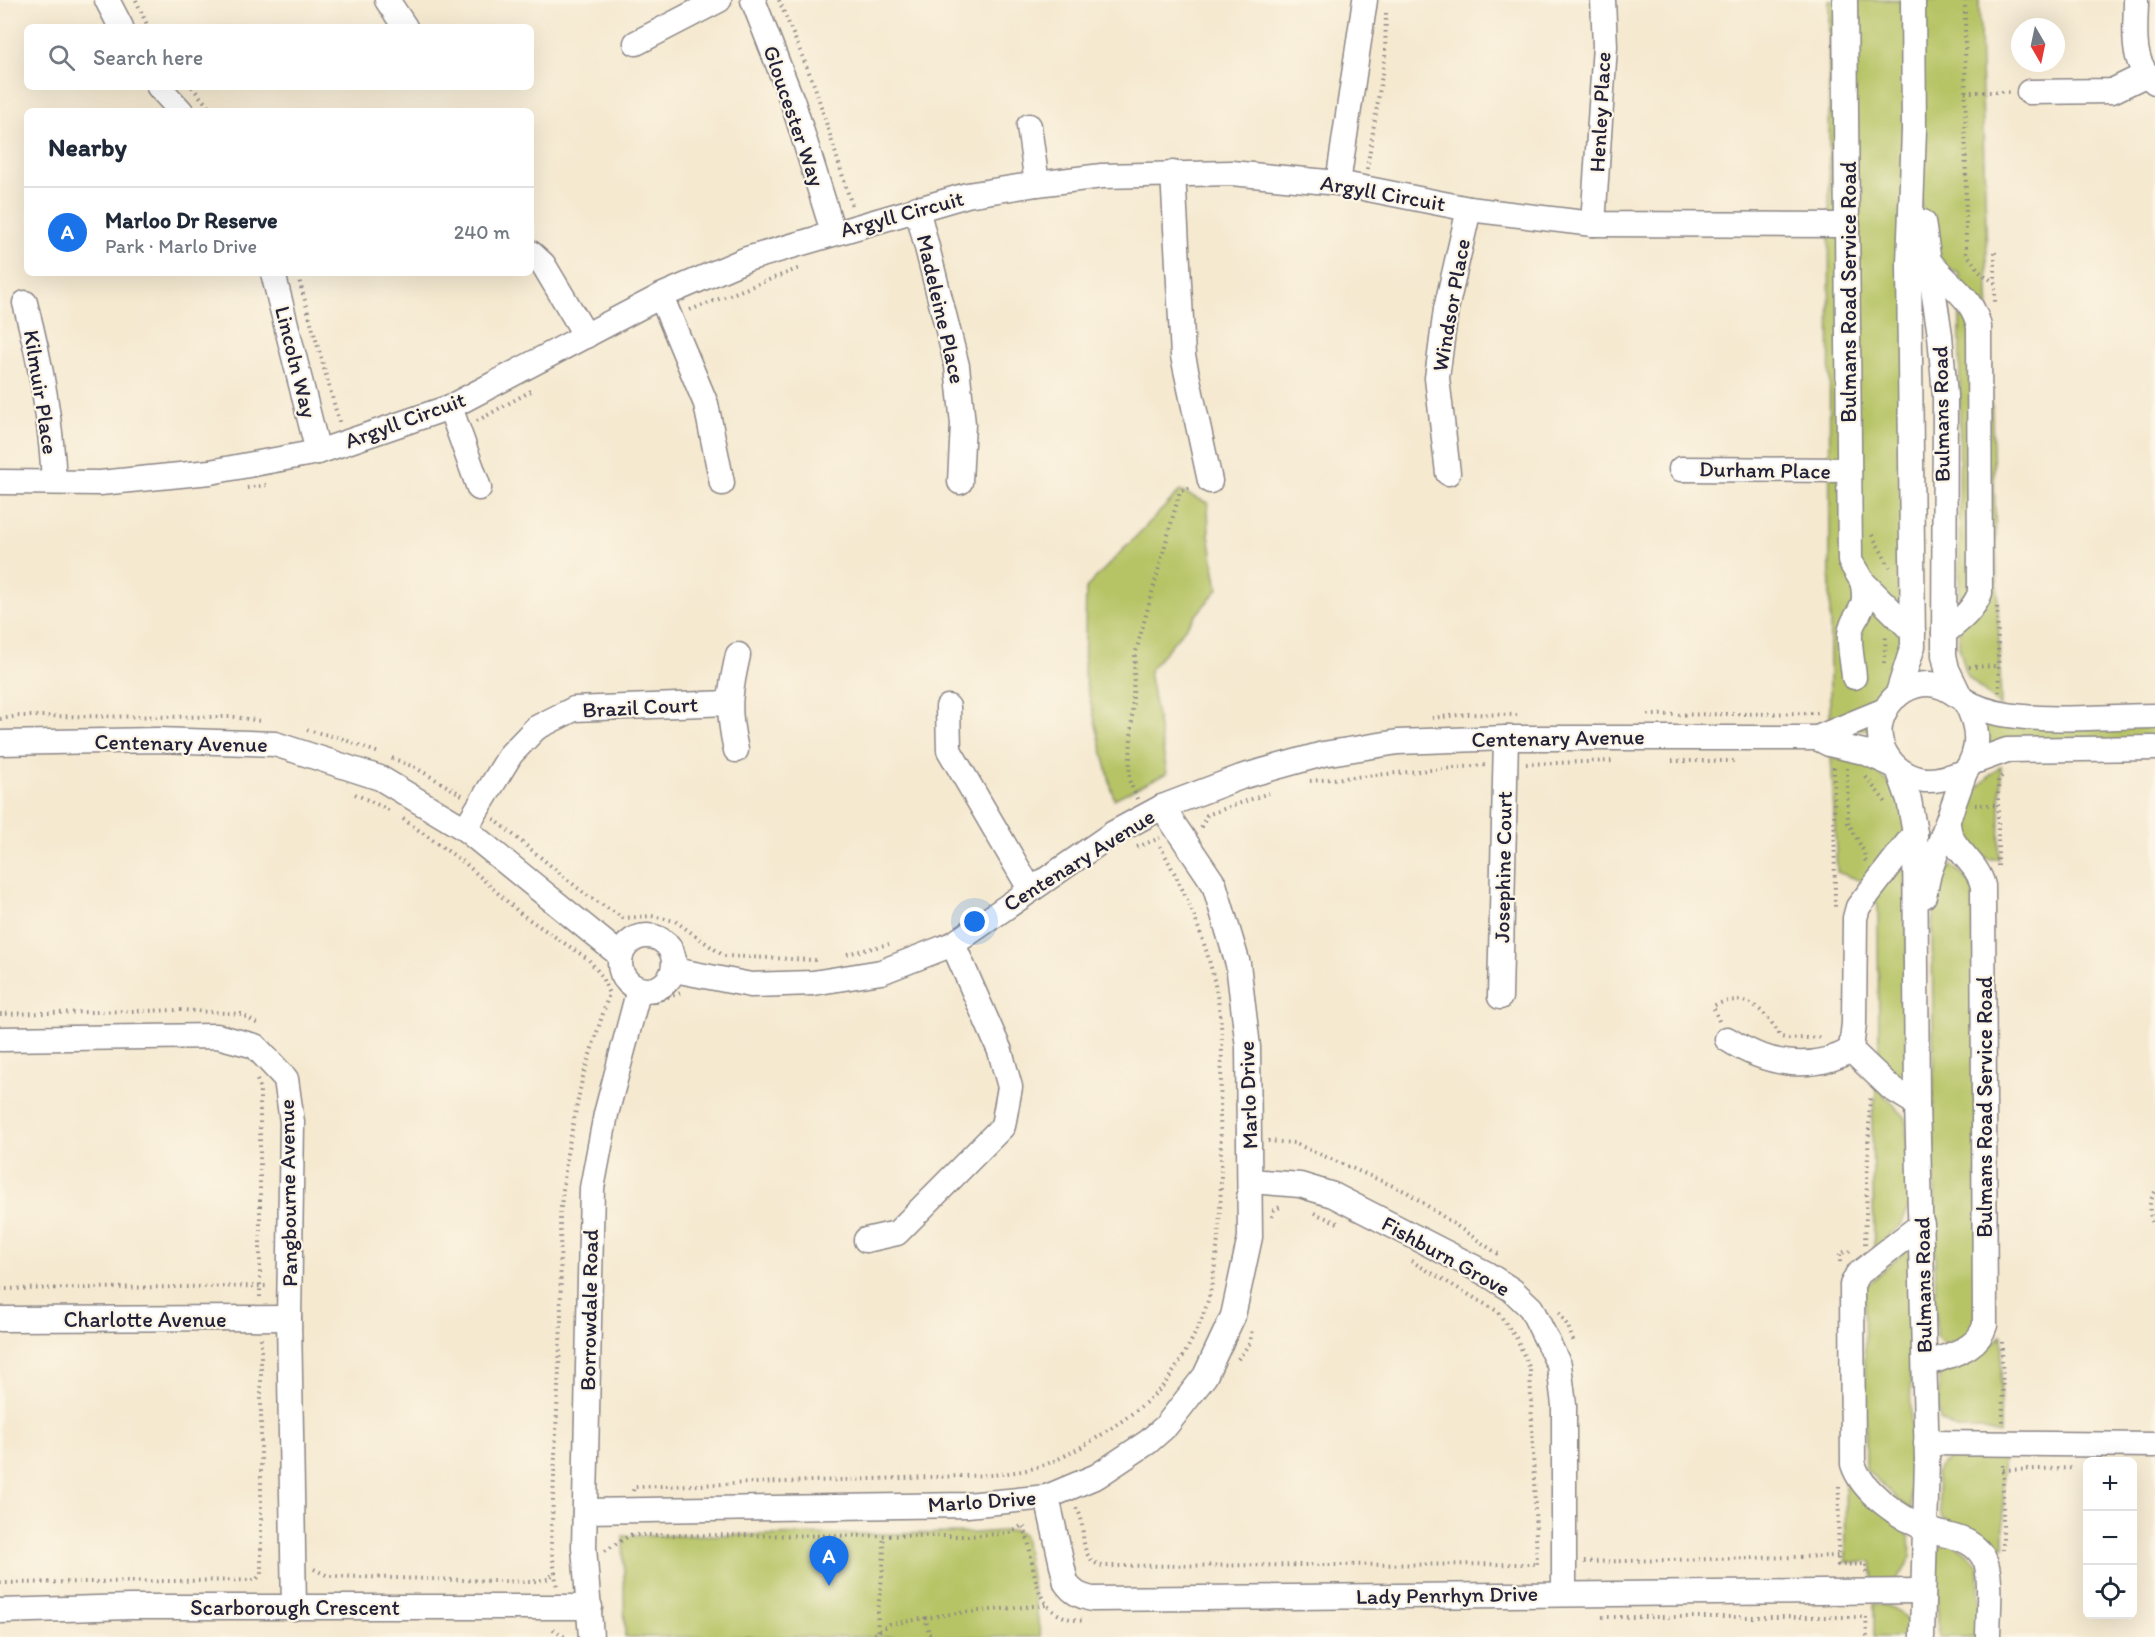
<!DOCTYPE html>
<meta charset="utf-8">
<style>
:root{--surface:#fff;--page:#f6f6f7;--text:#1f2937;--muted:#747a83;--line:#e0e1e3;--accent:#1a73e8}
body{margin:0;font-family:Itim,sans-serif;background:var(--page);color:var(--text)}
.controls{position:absolute;right:18px;bottom:18px;display:grid;overflow:hidden;border-radius:9px;box-shadow:0 6px 24px #0002}
.controls button{width:54px;height:54px;display:grid;place-items:center;padding:0;border:0;border-bottom:2px solid var(--line);background:var(--surface);color:var(--text);font:30px sans-serif}
.compass{position:absolute;left:2011px;top:18px;width:54px;height:54px;border-radius:50%;background:var(--surface);box-shadow:0 6px 24px #0002;rotate:171deg}
.you{position:absolute;left:975px;top:922px;width:21px;height:21px;margin:-15px;border:4px solid #fff;border-radius:50%;background:#1a73e8;box-shadow:0 0 0 9px #1a73e833}
.badge{display:grid;place-items:center;width:39px;height:39px;border-radius:50%;background:var(--accent);color:#fff;font-size:20px;font-weight:700}
.pin{position:absolute;translate:-50% -50px;filter:drop-shadow(0 2px 3px #0008)}
.pin::after{content:'';position:absolute;top:32px;width:21px;height:18px;background:inherit;clip-path:polygon(0 0,100% 0,50% 100%)}
.list{margin:0;padding:0;list-style:none}
h2{display:flex;justify-content:space-between;align-items:center;height:78px;margin:0;padding:0 24px;font-size:26px}
h2 small{font-size:20px;font-weight:400;color:var(--muted)}
.list li{display:grid;grid-template-columns:39px 1fr auto;gap:18px;align-items:center;box-sizing:border-box;height:90px;padding:0 24px;border-top:2px solid var(--line)}
.list b{display:block;font-size:22px;white-space:nowrap}
.list p{margin:0;font-size:20px;white-space:nowrap;color:var(--muted)}
.list em{font-size:20px;font-style:normal;color:var(--muted)}
.icon{flex:none;width:33px;height:33px;fill:none;stroke:currentColor;stroke-width:2;stroke-linecap:round;stroke-linejoin:round}
.map{position:relative;flex:none;width:2155px;height:1637px;overflow:hidden}
.search{position:absolute;background:var(--surface);box-shadow:0 6px 24px #0002;left:24px;top:24px;width:510px;height:66px;display:flex;align-items:center;gap:15px;box-sizing:border-box;padding:0 21px;border-radius:9px;color:var(--muted);font-size:22px}
.panel{position:absolute;background:var(--surface);box-shadow:0 6px 24px #0002;left:24px;top:108px;width:510px;height:168px;border-radius:9px}
.map>svg:first-child{display:block}
.green{fill:#b7c466;stroke:#6c7350;stroke-width:1.5}
.lines{fill:none;stroke-linecap:round;stroke-linejoin:round}
.minor-casing{stroke:#8c8686;stroke-width:27}
.path{stroke:#8c8686;stroke-width:4;stroke-dasharray:1.5 4.5;stroke-linecap:butt}
.minor{stroke:#fff;stroke-width:24}
.labels{text-anchor:middle;dominant-baseline:central;stroke-width:4.5;stroke-linejoin:round;paint-order:stroke}
.street-label{font-size:22px;fill:#22223b;stroke:#fcf5e5}
</style>
<div class="map">
<svg width="2155" height="1637" viewBox="0 0 2155 1637">
<rect width="100%" height="100%" fill="#fcf5e5"/>
<filter id="ink" filterUnits="userSpaceOnUse"><feTurbulence type="fractalNoise" baseFrequency=".0167" numOctaves="2"/><feDisplacementMap in="SourceGraphic" scale="12" xChannelSelector="R" yChannelSelector="G"/><feConvolveMatrix kernelMatrix="1 2 1 2 8 2 1 2 1" color-interpolation-filters="sRGB"/></filter>
<filter id="wash" filterUnits="userSpaceOnUse"><feTurbulence type="fractalNoise" baseFrequency=".008" numOctaves="4" result="noise"/><feDisplacementMap in="SourceGraphic" scale="24" xChannelSelector="R" yChannelSelector="G"/><feGaussianBlur stdDeviation="1.35" result="paint"/><feColorMatrix in="noise" values="0 0 0 0 0 0 0 0 0 0 0 0 0 0 0 0 0 1.4 0 .05"/><feComposite in="paint" operator="in"/></filter>
<g filter="url(#wash)">
<rect width="100%" height="100%" fill="#f5e9d0"/>
<!-- green -->
<g class="green">
<polygon points="1829,0 1910,0 1909,634 1871,730 1830,725"/>
<polygon points="1913,0 1979,0 2001,707 1967,676 1959,646 1960,274 1927,258 1914,130"/>
<polygon points="1180,491 1208,503 1209,535 1218,589 1149,671 1167,773 1114,799 1084,675 1086,588"/>
<polygon points="1980,718 2155,724 2155,742 1980,751"/>
<path d="M1831 756C1876 768 1883 770 1908 811L1906 1084 1879 1065 1878 906 1865 882 1837 872Z"/>
<path d="M2001 766 1999 859H1988C1981 854 1972 848 1967 841 1950 813 1981 782 2001 766Z"/>
<polygon points="1951,865 1969,881 1976,895 1979,1324 1972,1336 1946,1345 1936,1337 1932,923 1943,877"/>
<polygon points="1877,1087 1906,1118 1910,1204 1901,1225 1874,1249 1872,1118"/>
<polygon points="1910,1247 1911,1511 1866,1470 1864,1288"/>
<polygon points="2002,1335 2000,1434 1981,1429 1956,1429 1940,1420 1937,1403 1940,1376 1949,1369 1977,1358"/>
<polygon points="1973,1454 2003,1458 2004,1546 1988,1550 1941,1516 1936,1474 1942,1463 1956,1456"/>
<path d="M1845 1474 1910 1537C1912 1556 1910 1568 1895 1581L1874 1582 1872 1562H1846Z"/>
<polygon points="1015,1530 1024,1536 1041,1637 625,1637 623,1536 974,1533"/>
<polygon points="1949,1543 1966,1551 1979,1566 1980,1637 1938,1637 1937,1555 1940,1547"/>
<path d="M1874 1604C1894 1605 1911 1615 1911 1637H1874Z"/>
</g>
</g>
<g filter="url(#ink)">
<g class="lines">
<defs>
<g id="minor">
<polyline points="107,0 121,27"/>
<polyline points="387,0 405,27"/>
<polyline points="753,0 793,103 833,232"/>
<polyline points="1845,0 1850,561 1862,581 1913,632"/>
<path d="M2136 0C2136 29 2129 63 2155 82"/>
<polyline points="636,43 719,0"/>
<polyline points="159,87 181,111"/>
<polyline points="2029,92 2112,91 2145,75"/>
<polyline points="1029,126 1037,184"/>
<polyline points="1173,173 1183,356 1210,481"/>
<polyline points="1338,183 1365,0"/>
<polyline points="917,208 957,366 963,424 960,482"/>
<polyline points="1923,222 1940,335 1945,396 1944,655 1947,669 1960,696"/>
<polyline points="1593,224 1605,46 1603,0"/>
<polyline points="531,253 543,264 586,336"/>
<path d="M1927 258C1944 283 1973 295 1979 327L1980 593C1973 611 1959 621 1944 633"/>
<polyline points="273,273 318,452"/>
<polyline points="661,296 706,404 722,483"/>
<path d="M25 303C41 363 51 420 54 482"/>
<polyline points="450,407 479,488"/>
<polyline points="1681,469 1849,470"/>
<polyline points="1448,473 1437,378 1446,309 1469,209"/>
<polyline points="0,482 100,483 210,472 318,452 450,407 661,296 747,259 967,195 1037,184 1102,176 1231,173 1338,183 1469,209 1593,224 1848,225"/>
<path d="M1854 677C1853 664 1849 648 1850 634 1852 613 1870 613 1862 581"/>
<polyline points="1897,696 1913,646 1909,263 1914,130 1913,0"/>
<path d="M1965 701C1978 724 1982 749 1965 772 1952 776 1939 781 1925 780 1891 776 1868 740 1886 709 1894 694 1911 684 1928 684 1943 684 1953 693 1964 700 1976 708 1995 713 2008 715 2052 722 2109 716 2155 716"/>
<polyline points="948,707 949,750 1030,889"/>
<polyline points="1817,738 1829,744 1864,752 1893,765"/>
<polyline points="0,743 157,740 275,744 380,778 465,829 621,956"/>
<path d="M736 750C727 710 729 695 738 655"/>
<polyline points="1971,763 2007,750 2155,748"/>
<polyline points="1898,769 1909,800 1915,833 1917,1104 1927,1460 1922,1637"/>
<polyline points="465,829 511,754 536,728 574,709 729,703"/>
<polyline points="1915,833 1858,907 1855,918 1854,1023 1851,1050 1891,1088 1917,1104"/>
<polyline points="1924,896 1929,873 1965,772"/>
<circle cx="647" cy="963" r="27"/>
<polyline points="674,970 751,985 813,983 881,972 953,944 1112,834 1162,807 1241,777 1323,754 1398,742 1506,738 1817,738 1885,710"/>
<polyline points="1500,997 1506,738"/>
<polyline points="0,1039 217,1036 255,1046 286,1079 292,1122 289,1318 294,1608"/>
<path d="M1727 1039C1765 1064 1810 1073 1851 1050"/>
<polyline points="1250,1181 1300,1185 1333,1195 1487,1274 1512,1290 1531,1308 1559,1365 1564,1405 1564,1594"/>
<path d="M1922 1224 1857 1275 1852 1285 1853 1464C1862 1492 1898 1516 1924 1528 1945 1538 1975 1534 1986 1563 1992 1581 1988 1617 1988 1637"/>
<polyline points="866,1240 897,1233 1003,1126 1010,1087 1000,1051 953,944"/>
<polyline points="0,1319 289,1318"/>
<path d="M1925 1365C1948 1354 1977 1352 1985 1325L1983 886C1977 860 1949 849 1948 824"/>
<polyline points="1926,1443 2155,1445"/>
<path d="M1047 1497 1066 1583C1073 1593 1080 1596 1092 1599L1922 1591"/>
<polyline points="585,1511 967,1505 1047,1497 1097,1476 1148,1442 1166,1426 1205,1376 1233,1316 1250,1237 1248,1047 1238,964 1214,884 1162,807"/>
<polyline points="0,1611 130,1607 590,1607"/>
<polyline points="591,1637 584,1547 592,1188 606,1114 639,989"/>
</g>
</defs>
<!-- minor casing -->
<use href="#minor" class="minor-casing"/>
<!-- path -->
<g class="path">
<polyline points="136,0 148,27"/>
<polyline points="779,0 815,87 852,206"/>
<polyline points="1965,0 1966,253 1980,272 1995,283"/>
<polyline points="192,87 212,111"/>
<polyline points="1965,92 2009,92"/>
<polyline points="1367,169 1385,56 1386,13"/>
<polyline points="1995,252 1995,305"/>
<polyline points="298,276 340,425"/>
<polyline points="690,310 800,268"/>
<polyline points="477,421 531,391"/>
<polyline points="247,488 266,485"/>
<polyline points="1872,535 1890,567"/>
<polyline points="1997,607 1999,692"/>
<polyline points="1884,663 1886,635"/>
<polyline points="1969,667 1998,666"/>
<polyline points="1648,715 1820,713"/>
<polyline points="1432,718 1468,714 1517,715"/>
<polyline points="0,719 19,716 235,717 261,721"/>
<polyline points="307,730 340,738 379,753"/>
<polyline points="392,758 416,768 462,795"/>
<polyline points="1672,761 1737,761"/>
<polyline points="1526,764 1614,761"/>
<polyline points="1834,767 1835,907"/>
<polyline points="1847,768 1848,822 1864,852 1866,864"/>
<polyline points="1866,777 1887,804"/>
<polyline points="1310,781 1485,765"/>
<polyline points="355,794 389,810"/>
<polyline points="1137,799 1129,780 1135,655 1180,491 1192,487"/>
<polyline points="1975,805 1998,805"/>
<polyline points="403,819 466,864 521,914 588,959 601,975 609,994 582,1080 567,1154 560,1216 561,1322 551,1544 557,1588"/>
<polyline points="494,819 585,894 623,918 652,916 675,921 724,956 816,960"/>
<polyline points="1201,827 1207,815 1269,793"/>
<polyline points="1137,847 1160,838"/>
<polyline points="1998,866 1998,780 2004,774"/>
<polyline points="847,954 889,944"/>
<polyline points="656,1001 680,993"/>
<polyline points="0,1014 181,1010 241,1014 260,1025"/>
<path d="M1719 1021 1713 1006C1748 990 1764 1010 1781 1037L1789 1039 1822 1037"/>
<polyline points="257,1080 260,1088 260,1297"/>
<polyline points="1268,1141 1294,1143 1407,1192 1498,1254"/>
<path d="M2155 1192C2147 1205 2149 1214 2155 1228"/>
<polyline points="1314,1213 1338,1223"/>
<polyline points="1272,1217 1274,1210 1282,1206"/>
<polyline points="1865,1244 1870,1095"/>
<polyline points="1411,1261 1497,1311 1517,1339 1530,1369 1537,1564"/>
<polyline points="1840,1262 1840,1253 1853,1251"/>
<polyline points="0,1289 270,1286"/>
<polyline points="1559,1313 1568,1326 1574,1344"/>
<polyline points="2002,1342 2003,1424"/>
<polyline points="1238,1359 1250,1343 1252,1328"/>
<polyline points="2003,1465 2003,1550"/>
<polyline points="2003,1470 2074,1468"/>
<polyline points="1839,1486 1838,1565 1866,1564 1866,1573"/>
<path d="M633 1491 634 1487 993 1475C1007 1473 1021 1472 1034 1468 1068 1460 1145 1410 1166 1382 1184 1358 1203 1322 1210 1293 1222 1235 1222 1175 1220 1116 1220 1092 1222 1067 1222 1043 1220 972 1194 907 1160 846"/>
<path d="M1076 1508C1089 1522 1074 1559 1103 1566L1537 1564"/>
<path d="M631 1535 969 1536 1010 1533 1023 1525C1039 1563 1025 1618 1085 1621"/>
<polyline points="605,1551 632,1534"/>
<polyline points="1584,1562 1838,1556"/>
<polyline points="314,1569 328,1576 530,1582 548,1579 554,1573"/>
<polyline points="0,1583 256,1580 261,1574 261,1338"/>
<polyline points="925,1617 930,1637"/>
<polyline points="1602,1617 1866,1617"/>
<polyline points="1866,1617 1867,1637"/>
<polyline points="553,1629 565,1637"/>
<polyline points="929,1634 938,1637"/>
<polyline points="869,1637 890,1624 957,1613 1046,1605"/>
<path d="M878 1637C875 1602 887 1570 883 1535"/>
</g>
<!-- minor -->
<use href="#minor" class="minor"/>
</g>
</g>
<g class="labels">
<!-- street labels -->
<g class="street-label">
<text transform="translate(1600 112) rotate(-87)">Henley Place</text>
<text transform="translate(794 116) rotate(71)">Gloucester Way</text>
<text transform="translate(1383 193) rotate(10)">Argyll Circuit</text>
<text transform="translate(902 214) rotate(-15)">Argyll Circuit</text>
<text transform="translate(1848 292) rotate(-90)">Bulmans Road Service Road</text>
<text transform="translate(1451 305) rotate(-80)">Windsor Place</text>
<text transform="translate(941 309) rotate(77)">Madeleine Place</text>
<text transform="translate(296 362) rotate(76)">Lincoln Way</text>
<text transform="translate(41 392) rotate(81)">Kilmuir Place</text>
<text transform="translate(1941 414) rotate(-91)">Bulmans Road</text>
<text transform="translate(405 420) rotate(-20)">Argyll Circuit</text>
<text transform="translate(1765 470) rotate(1)">Durham Place</text>
<text transform="translate(640 707) rotate(-3)">Brazil Court</text>
<text transform="translate(1558 738) rotate(-1)">Centenary Avenue</text>
<text transform="translate(181 743) rotate(1)">Centenary Avenue</text>
<text transform="translate(1079 860) rotate(-32)">Centenary Avenue</text>
<text transform="translate(1503 867) rotate(-89)">Josephine Court</text>
<text transform="translate(1248 1095) rotate(-92)">Marlo Drive</text>
<text transform="translate(1984 1107) rotate(-90)">Bulmans Road Service Road</text>
<text transform="translate(288 1193) rotate(-91)">Pangbourne Avenue</text>
<text transform="translate(1446 1256) rotate(29)">Fishburn Grove</text>
<text transform="translate(1923 1285) rotate(-91)">Bulmans Road</text>
<text transform="translate(589 1310) rotate(-89)">Borrowdale Road</text>
<text x="145" y="1319">Charlotte Avenue</text>
<text transform="translate(982 1501) rotate(-4)">Marlo Drive</text>
<text transform="translate(1447 1595) rotate(-1)">Lady Penrhyn Drive</text>
<text x="295" y="1607">Scarborough Crescent</text>
</g>
</g>
</svg>
<div class="controls">
<button>+</button>
<button>−</button>
<button><svg class="icon" aria-label="locate" viewBox="0 0 24 24"><circle cx="12" cy="12" r="6"/><path d="M12 2v4M12 18v4M2 12h4M18 12h4"/></svg></button>
</div>
<svg class="compass" viewBox="-18 -18 36 36"><path d="M0-13l5 13h-10z" fill="#e53935"/><path d="M0 13l5-13h-10z" fill="#747a83"/></svg>
<div class="you"></div>
<div class="pin badge" style="left:829px;top:1586px">A</div>
<div class="search"><svg class="icon" aria-label="search" viewBox="0 0 24 24"><circle cx="10" cy="10" r="6"/><path d="M15 15l6 6"/></svg>Search here</div>
<section class="panel">
<h2>Nearby<small></small></h2>
<ul class="list">
<li><span class="badge">A</span><div><b>Marloo Dr Reserve</b><p>Park · Marlo Drive</p></div><em>240 m</em></li>
</ul>
</section>
</div>
